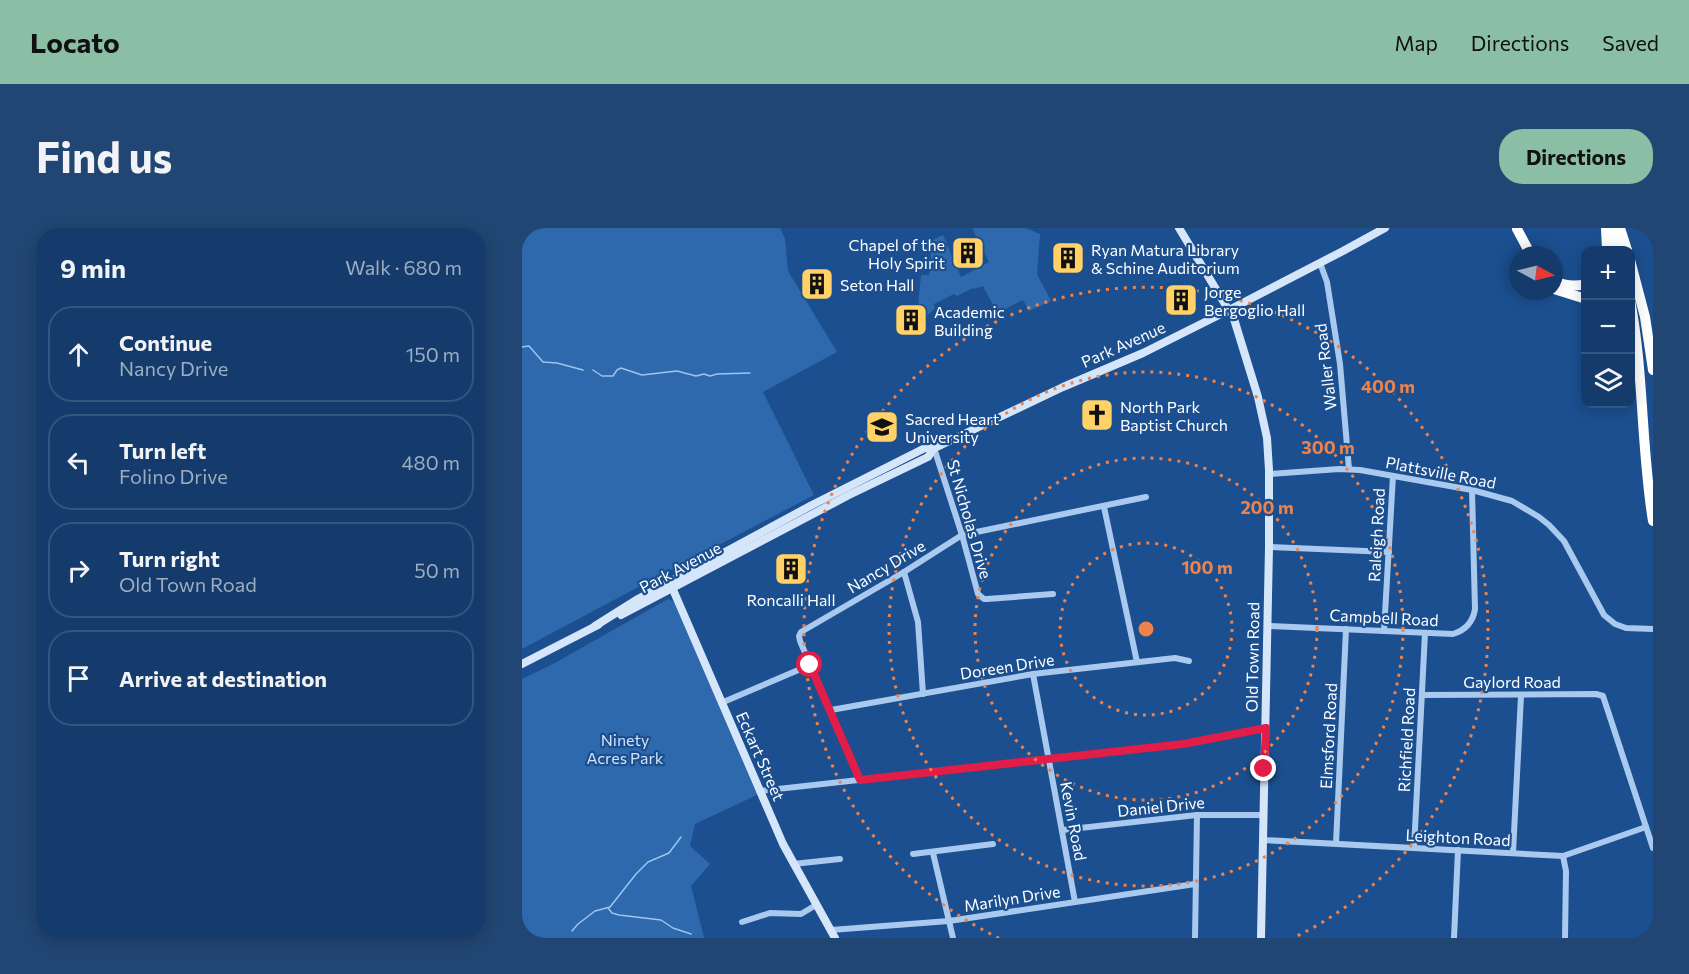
<!DOCTYPE html>
<meta charset="utf-8">
<style>
:root{--surface:#143b6b;--page:#214673;--text:#f1f3f6;--muted:#9dadc1;--line:#33557e;--accent:#8abfa5}
body{margin:0;font-family:Commissioner,sans-serif;background:var(--page);color:var(--text)}
.controls{position:absolute;right:18px;top:18px;display:grid;overflow:hidden;border-radius:12px;box-shadow:0 3px 15px #0003}
.controls button{width:54px;height:54px;display:grid;place-items:center;padding:0;border:0;border-bottom:2px solid var(--line);background:var(--surface);color:var(--text);font:30px sans-serif}
.compass{position:absolute;left:987px;top:18px;width:54px;height:54px;border-radius:50%;background:var(--surface);box-shadow:0 3px 15px #0003;rotate:97deg}
.stop{position:absolute;width:18px;height:18px;margin:-14px;border:4px solid #e11d48;border-radius:50%;background:#fff}
.stop.end{background:#e11d48;border-color:#fff;box-shadow:0 2px 6px #0008}
.list{margin:0;padding:0;list-style:none}
h2{display:flex;justify-content:space-between;align-items:center;height:78px;margin:0;padding:0 24px;font-size:26px}
h2 small{font-size:20px;font-weight:400;color:var(--muted)}
.list li{display:grid;grid-template-columns:39px 1fr auto;gap:18px;align-items:center;box-sizing:border-box;height:96px;margin:0 12px 12px;padding:0 12px;border:2px solid var(--line);border-radius:24px}
.list b{display:block;font-size:22px;white-space:nowrap}
.list p{margin:0;font-size:20px;white-space:nowrap;color:var(--muted)}
.list em{font-size:20px;font-style:normal;color:var(--muted)}
.icon{flex:none;width:33px;height:33px;fill:none;stroke:currentColor;stroke-width:2;stroke-linecap:round;stroke-linejoin:round}
.map{position:relative;flex:none;width:1131px;height:710px;overflow:hidden;border-radius:24px}
header{display:flex;align-items:center;gap:36px;box-sizing:border-box;height:84px;padding:0 30px;background:var(--accent);color:#111}
header strong{font-size:28px}
nav{display:flex;gap:33px;margin-inline-start:auto;font-size:21px}
.intro{display:flex;align-items:center;justify-content:space-between;box-sizing:border-box;height:144px;padding:0 36px}
h1{margin:0;font-size:42px}
.button{padding:15px 27px;border-radius:24px;background:var(--accent);color:#111;font-size:21px;font-weight:700}
main{display:flex;gap:36px;padding:0 36px}
aside{flex:1;background:var(--surface);border-radius:24px;box-shadow:0 3px 15px #0003}
.map>svg:first-child{display:block}
.green{fill:#2e69ad}
.lines{fill:none;stroke-linecap:round;stroke-linejoin:round}
.stream{stroke:#9cc4f0;stroke-width:1.5}
.street{stroke:#a9c9ee;stroke-width:6}
.secondary{stroke:#d6e6fa;stroke-width:8}
.highway{stroke:#fff;stroke-width:10}
.route{stroke:#e11d48;stroke-width:8}
.ring{fill:none;stroke:#ee8249;stroke-width:3;stroke-dasharray:3 6}
.labels{text-anchor:middle;dominant-baseline:central;stroke-width:4.5;stroke-linejoin:round;paint-order:stroke}
.poi-label{font-size:16px;fill:#fff;stroke:#1b4f8f;text-anchor:start}
.street-label{font-size:16px;fill:#fff;stroke:#1b4f8f}
.park-label{font-size:16px;fill:#cfe3fa;stroke:#1b4f8f}
.centre{fill:#ee8249;stroke:#1b4f8f;stroke-width:3}
.ring-label{font-size:18px;text-anchor:middle;font-weight:bold;fill:#ee8249;stroke:#1b4f8f;stroke-width:4.5;stroke-linejoin:round;paint-order:stroke}
</style>
<header>
<strong>Locato</strong>
<nav><a>Map</a><a>Directions</a><a>Saved</a></nav>
</header>
<div class="intro"><h1>Find us</h1><a class="button">Directions</a></div>
<main>
<aside>
<h2>9 min<small>Walk · 680 m</small></h2>
<ul class="list">
<li><svg class="icon" aria-label="ahead" viewBox="0 0 24 24"><path d="M12 20V5M6 11l6-6 6 6"/></svg><div><b>Continue</b><p>Nancy Drive</p></div><em>150 m</em></li>
<li><svg class="icon" aria-label="left" viewBox="0 0 24 24"><path d="M17 20v-9H6M10 6l-5 5 5 5"/></svg><div><b>Turn left</b><p>Folino Drive</p></div><em>480 m</em></li>
<li><svg class="icon" aria-label="right" viewBox="0 0 24 24"><path d="M7 20v-9h11M14 6l5 5-5 5"/></svg><div><b>Turn right</b><p>Old Town Road</p></div><em>50 m</em></li>
<li><svg class="icon" aria-label="arrive" viewBox="0 0 24 24"><path d="M6 21V4h12l-3 4 3 4H6"/></svg><div><b>Arrive at destination</b></div></li>
</ul>
</aside>
<div class="map">
<svg width="1131" height="710" viewBox="0 0 1131 710">
<rect width="100%" height="100%" fill="#1b4f8f"/>
<!-- green -->
<g class="green">
<polygon points="0,0 258,0 263,11 266,43 315,124 241,164 292,267 107,364 0,421"/>
<polygon points="450,0 503,0 518,6 515,46 529,73 507,83 501,72 475,85 461,58 452,61 451,60 435,68 432,66 412,76 413,80 405,88 395,87 399,47 407,47 409,26 405,23 405,15 421,7 439,49 467,34"/>
<polygon points="146,371 151,373 153,376 235,567 173,596 168,618 188,636 169,658 182,710 0,710 0,451 31,436"/>
</g>
<g class="lines">
<!-- stream -->
<g class="stream">
<polyline points="0,119 7,118 21,134 35,135 61,142"/>
<polyline points="71,142 80,148 91,148 95,142 99,140 120,147 155,143 174,148 182,146 188,148 195,146 228,145"/>
<polyline points="86,680 90,685 97,687 139,692 151,700 169,706"/>
<polyline points="50,703 56,696 73,683 88,679 114,646 126,634 147,625 159,609"/>
</g>
<!-- street -->
<g class="street">
<polyline points="798,35 805,54 818,136 827,241"/>
<polyline points="412,220 440,307 456,366 462,371 465,371 531,366"/>
<polyline points="747,246 817,241 838,242 950,262 990,273 1017,289 1027,297 1042,313 1082,387 1093,396 1104,400 1131,401"/>
<polyline points="582,279 615,434"/>
<polyline points="747,319 867,324"/>
<polyline points="382,344 396,394 401,466"/>
<path d="M746 398 931 406C944 402 951 394 953 381L950 262"/>
<polyline points="862,403 871,248"/>
<polyline points="511,446 553,674"/>
<polyline points="900,467 1074,466 1081,468 1131,620"/>
<polyline points="199,475 288,437"/>
<polyline points="309,482 511,446 653,430 667,433"/>
<polyline points="338,552 278,413 277,408 279,404 382,344 440,307 624,269"/>
<polyline points="237,563 661,516 744,500"/>
<polyline points="540,602 675,587 742,587"/>
<polyline points="741,612 1041,628 1124,599"/>
<polyline points="814,616 824,401"/>
<polyline points="892,620 903,405"/>
<polyline points="411,625 431,710"/>
<polyline points="991,625 999,468"/>
<polyline points="391,626 471,616"/>
<polyline points="1041,628 1044,643 1043,710"/>
<polyline points="271,636 318,631"/>
<polyline points="220,694 248,685 279,686 294,677"/>
<polyline points="309,702 427,693 673,656"/>
<polyline points="673,710 675,587"/>
<polyline points="932,710 936,622"/>
</g>
<!-- secondary -->
<g class="secondary">
<polyline points="657,0 712,91 736,169 745,210 747,242 747,319 739,710"/>
<polyline points="149,357 261,616 313,710"/>
<polyline points="99,387 327,267 406,229 412,220"/>
<polyline points="73,398 116,371 290,277 403,220 412,220 419,217 541,159 621,125 707,82 821,23 863,0"/>
<polyline points="0,436 76,397"/>
</g>
<!-- highway -->
<g class="highway">
<polyline points="1084,0 1085,22"/>
<polyline points="1089,0 1096,22"/>
<polyline points="1098,0 1105,22"/>
<polyline points="995,1 1009,27"/>
<polyline points="1108,32 1123,89 1131,142"/>
<path d="M1032 53C1043 58 1052 59 1064 56"/>
<polyline points="1032,61 1064,71"/>
<path d="M1108 72C1122 145 1119 220 1131 293"/>
</g>
</g>
<g class="lines">
<!-- route -->
<polyline class="route" points="288,437 338,552 661,516 744,500 742,541"/>
</g>
<!-- distance rings -->
<g class="ring">
<circle cx="624" cy="401" r="86"/>
<circle cx="624" cy="401" r="171"/>
<circle cx="624" cy="401" r="257"/>
<path d="M477 710A342 342 0 1 1 771 710"/>
</g>
<!-- icons -->
<defs>
<symbol id="building-square" viewBox="-11 -11 22 22"><rect x="-9" y="-9" width="18" height="18" rx="4" fill="#ffd166" stroke="#1b4f8f"/><path d="M-4-6H4V6H1V3H-1V6H-4ZM-2.5-4.3h1.7v1.8h-1.7ZM.8-4.3h1.7v1.8H.8ZM-2.5-1h1.7V.8h-1.7ZM.8-1h1.7V.8H.8Z" fill="#111"/></symbol>
<symbol id="church-square" viewBox="-11 -11 22 22"><rect x="-9" y="-9" width="18" height="18" rx="4" fill="#ffd166" stroke="#1b4f8f"/><path d="M-1.2-6h2.4v3.5h3.3v2.4h-3.3V6h-2.4V-.1h-3.3v-2.4h3.3Z" fill="#111"/></symbol>
<symbol id="university-square" viewBox="-11 -11 22 22"><rect x="-9" y="-9" width="18" height="18" rx="4" fill="#ffd166" stroke="#1b4f8f"/><path d="M0-5L7-2L0 1L-7-2ZM-4 1L0 2.5L4 1V4Q0 6-4 4Z" fill="#111"/></symbol>
</defs>
<g fill-rule="evenodd">
<use href="#building-square" x="427" y="6" width="38" height="38"/>
<use href="#building-square" x="527" y="11" width="38" height="38"/>
<use href="#building-square" x="276" y="37" width="38" height="38"/>
<use href="#building-square" x="640" y="53" width="38" height="38"/>
<use href="#building-square" x="370" y="73" width="38" height="38"/>
<use href="#church-square" x="556" y="168" width="38" height="38"/>
<use href="#university-square" x="341" y="180" width="38" height="38"/>
<use href="#building-square" x="250" y="322" width="38" height="38"/>
</g>
<g class="labels">
<!-- poi labels -->
<g class="poi-label">
<text x="423" y="16" text-anchor="end">Chapel of the<tspan x="423" dy="18">Holy Spirit</tspan></text>
<text x="569" y="21">Ryan Matura Library<tspan x="569" dy="18">&amp; Schine Auditorium</tspan></text>
<text x="318" y="56">Seton Hall</text>
<text x="682" y="63">Jorge<tspan x="682" dy="18">Bergoglio Hall</tspan></text>
<text x="412" y="83">Academic<tspan x="412" dy="18">Building</tspan></text>
<text x="598" y="178">North Park<tspan x="598" dy="18">Baptist Church</tspan></text>
<text x="383" y="190">Sacred Heart<tspan x="383" dy="18">University</tspan></text>
<text x="269" y="371" text-anchor="middle">Roncalli Hall</text>
</g>
<!-- street labels -->
<g class="street-label">
<text transform="translate(601 116) rotate(-24)">Park Avenue</text>
<text transform="translate(803 139) rotate(-97)">Waller Road</text>
<text transform="translate(919 244) rotate(11)">Plattsville Road</text>
<text transform="translate(448 291) rotate(74)">St Nicholas Drive</text>
<text transform="translate(854 307) rotate(-87)">Raleigh Road</text>
<text transform="translate(364 338) rotate(-31)">Nancy Drive</text>
<text transform="translate(158 339) rotate(-28)">Park Avenue</text>
<text transform="translate(862 389) rotate(3)">Campbell Road</text>
<text transform="translate(730 429) rotate(-89)">Old Town Road</text>
<text transform="translate(485 438) rotate(-9)">Doreen Drive</text>
<text x="990" y="453">Gaylord Road</text>
<text transform="translate(806 508) rotate(-87)">Elmsford Road</text>
<text transform="translate(884 512) rotate(-87)">Richfield Road</text>
<text transform="translate(239 528) rotate(66)">Eckart Street</text>
<text transform="translate(639 578) rotate(-6)">Daniel Drive</text>
<text transform="translate(552 593) rotate(79)">Kevin Road</text>
<text transform="translate(936 609) rotate(3)">Leighton Road</text>
<text transform="translate(490 670) rotate(-9)">Marilyn Drive</text>
</g>
<!-- park labels -->
<g class="park-label">
<text x="103" y="511">Ninety<tspan x="103" dy="18">Acres Park</tspan></text>
</g>
</g>
<circle cx="624" cy="401" r="9" class="centre"/>
<g class="ring-label">
<text x="866" y="165">400 m</text>
<text x="806" y="226">300 m</text>
<text x="745" y="286">200 m</text>
<text x="685" y="346">100 m</text>
</g>
</svg>
<div class="controls">
<button>+</button>
<button>−</button>
<button><svg class="icon" aria-label="layers" viewBox="0 0 24 24"><path d="M12 4l9 5-9 5-9-5zM3 14l9 5 9-5"/></svg></button>
</div>
<svg class="compass" viewBox="-18 -18 36 36"><path d="M0-13l5 13h-10z" fill="#e53935"/><path d="M0 13l5-13h-10z" fill="#9dadc1"/></svg>
<div class="stop" style="left:288px;top:437px"></div>
<div class="stop end" style="left:742px;top:541px"></div>
</div>
</main>
